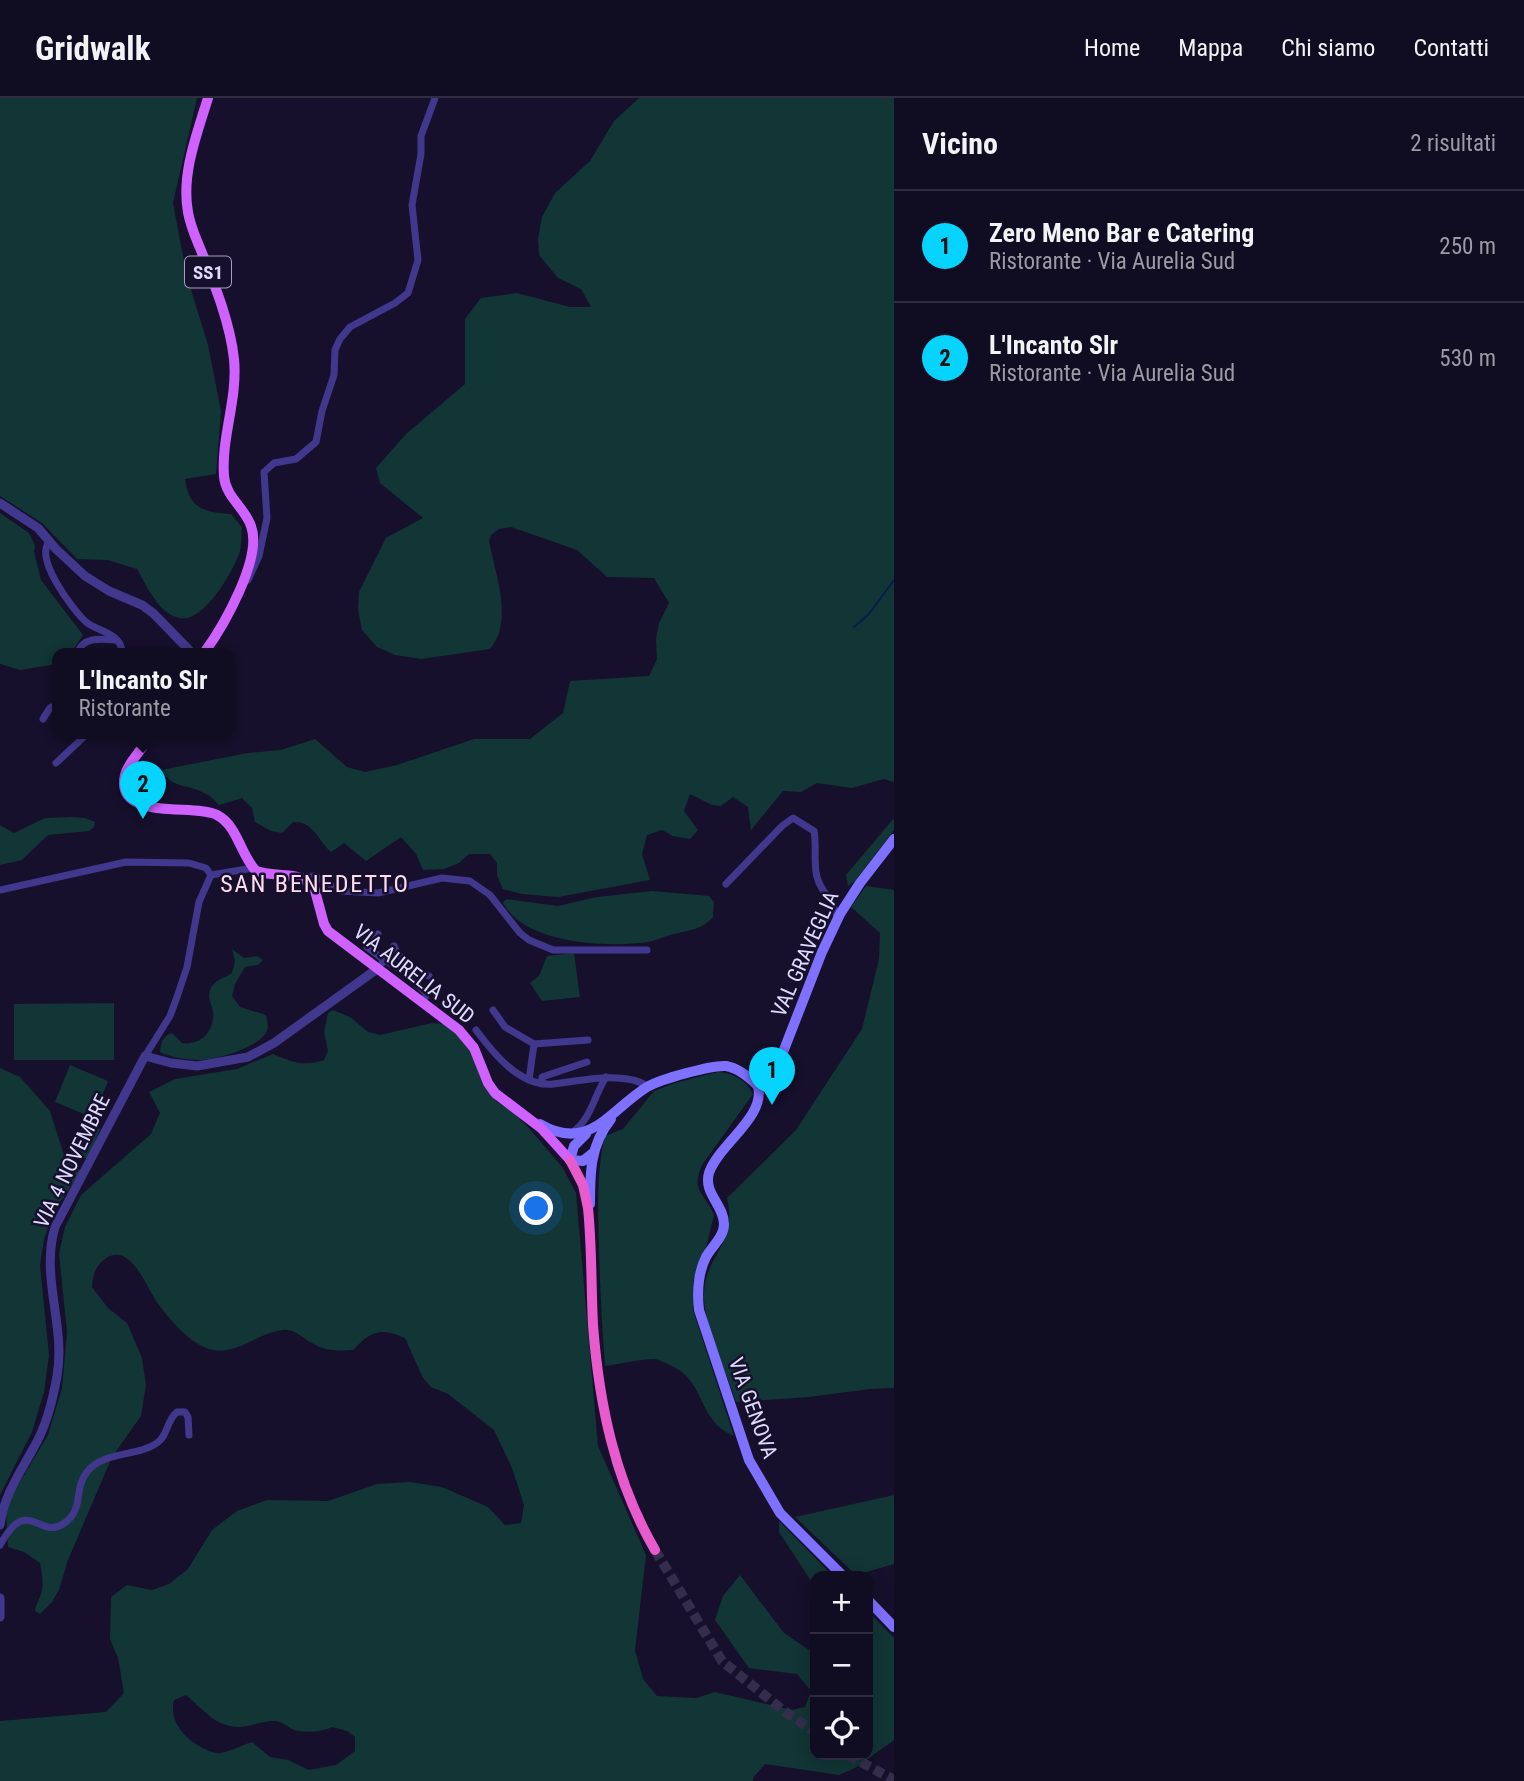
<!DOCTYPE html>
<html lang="it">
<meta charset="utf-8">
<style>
:root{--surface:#100c21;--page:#19152a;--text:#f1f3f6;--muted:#9c9ba5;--line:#302c3f;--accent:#06d4ff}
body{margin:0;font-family:"Roboto Condensed",sans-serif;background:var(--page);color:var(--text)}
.controls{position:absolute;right:21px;bottom:21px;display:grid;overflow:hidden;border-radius:14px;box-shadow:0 4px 18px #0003}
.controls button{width:63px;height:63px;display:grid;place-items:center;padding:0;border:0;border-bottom:2px solid var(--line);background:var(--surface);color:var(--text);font:35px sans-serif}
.you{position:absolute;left:537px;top:1111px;width:24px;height:24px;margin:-18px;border:5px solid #fff;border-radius:50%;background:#1a73e8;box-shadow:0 0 0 10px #1a73e833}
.badge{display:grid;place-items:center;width:46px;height:46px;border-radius:50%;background:var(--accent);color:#111;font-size:23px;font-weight:700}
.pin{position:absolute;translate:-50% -58px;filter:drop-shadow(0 2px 4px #0008)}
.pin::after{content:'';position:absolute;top:37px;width:24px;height:21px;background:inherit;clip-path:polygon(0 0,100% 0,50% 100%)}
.popup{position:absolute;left:52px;top:550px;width:182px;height:91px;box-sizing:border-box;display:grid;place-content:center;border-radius:14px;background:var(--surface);filter:drop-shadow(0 2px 5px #0005);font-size:23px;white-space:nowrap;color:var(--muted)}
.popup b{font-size:26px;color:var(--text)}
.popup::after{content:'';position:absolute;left:50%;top:100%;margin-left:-14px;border:14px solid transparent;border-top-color:var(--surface)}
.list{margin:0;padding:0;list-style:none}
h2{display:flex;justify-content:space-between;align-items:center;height:91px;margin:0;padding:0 28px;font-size:30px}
h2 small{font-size:23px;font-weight:400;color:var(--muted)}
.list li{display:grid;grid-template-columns:46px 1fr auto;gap:21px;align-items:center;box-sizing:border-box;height:112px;padding:0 28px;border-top:2px solid var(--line)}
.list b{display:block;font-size:26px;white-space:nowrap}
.list p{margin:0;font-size:23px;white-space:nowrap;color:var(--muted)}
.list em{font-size:23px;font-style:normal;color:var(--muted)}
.icon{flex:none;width:38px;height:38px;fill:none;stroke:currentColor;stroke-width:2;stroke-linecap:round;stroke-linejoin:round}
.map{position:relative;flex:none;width:894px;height:1683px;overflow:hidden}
header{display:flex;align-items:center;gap:42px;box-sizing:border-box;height:98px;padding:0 35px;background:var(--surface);border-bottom:2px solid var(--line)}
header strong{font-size:33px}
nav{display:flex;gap:38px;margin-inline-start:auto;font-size:24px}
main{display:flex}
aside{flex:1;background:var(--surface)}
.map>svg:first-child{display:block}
.green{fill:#123536;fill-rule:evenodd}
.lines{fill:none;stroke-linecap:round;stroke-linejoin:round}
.stream{stroke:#081c4c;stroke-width:2}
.trunk-tunnel{stroke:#342e4c;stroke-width:10;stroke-dasharray:10 5;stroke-linecap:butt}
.minor{stroke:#41388d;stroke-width:7}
.tertiary{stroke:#41388d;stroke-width:9}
.secondary{stroke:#7f71ff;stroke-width:10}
.primary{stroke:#cf61ff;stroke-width:10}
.trunk{stroke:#e75bcc;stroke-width:10}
.labels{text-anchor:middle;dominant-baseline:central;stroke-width:5;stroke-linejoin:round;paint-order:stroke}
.shield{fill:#16102c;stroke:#a49dc0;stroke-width:2}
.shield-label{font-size:19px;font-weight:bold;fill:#e1daff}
.street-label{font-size:21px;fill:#e1daff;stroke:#16102c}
.quarter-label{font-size:24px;letter-spacing:2px;fill:#ffdcf0;stroke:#16102c}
</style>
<header>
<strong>Gridwalk</strong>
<nav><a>Home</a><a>Mappa</a><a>Chi siamo</a><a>Contatti</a></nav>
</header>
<main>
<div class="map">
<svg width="894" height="1683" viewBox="0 0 894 1683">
<rect width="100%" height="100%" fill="#16102c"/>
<!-- green -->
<g class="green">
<path d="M0 0H197L173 105 187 179 208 247 221 313 216 376 185 381C189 411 204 414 231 416L242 429C241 438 242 448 239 456 232 475 203 526 179 520 158 515 147 488 137 471L107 462 77 461 42 425 0 398Z"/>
<path d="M639 0H894V684L884 681 852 690 817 685 801 694 783 693 751 732 748 709 733 699 721 708 712 707 690 696 684 713 698 732 690 741 673 738 662 732 647 737 642 756 650 782 558 799 522 796 503 791 497 777V765L490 756H469L459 765 444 771 423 772 416 756 401 739 366 763 344 745 331 754C318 742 313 723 293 724L282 735 271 733 255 724 252 710 242 700 219 707C215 703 211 698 206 696 188 685 173 692 161 672L248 655 281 652 315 641 347 669 365 674 397 667 474 641H530L563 615 570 583 649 578 657 561 656 541 659 525 669 505 654 480 607 479 577 452 511 429 499 431 491 437 489 443C495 475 514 523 490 551L421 561 395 557 377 549 362 532 358 511 359 494 386 440 423 420 380 385 376 370 406 336 465 286V221L481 200 517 195 570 209H591L581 191 558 180 539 157 538 141 542 119 555 95 590 63 614 23Z"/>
<polygon points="0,415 29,435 35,448 34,454 41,482 83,537 71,555 57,555 57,566 20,572 0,566"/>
<polygon points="72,719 85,720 95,724 94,729 89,733 48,737 22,762 0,767 0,727 14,735 45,720"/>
<polygon points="894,720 894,732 854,784 848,788 846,777"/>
<path d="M866 788 894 792V1290L870 1291 809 1299 736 1304C727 1276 701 1221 704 1193 707 1156 738 1144 727 1100L796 1032 862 931 879 861 880 835 851 809Z"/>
<path d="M652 793 709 798 714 804 713 819C702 832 689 832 674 836 665 838 657 842 648 844 608 850 522 846 503 804L507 801 558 808 597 799Z"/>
<path d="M232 851 244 860 257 858 263 862 258 867 245 869 235 886 232 898 240 909 266 917C267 922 269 928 267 933 259 950 215 962 198 962 187 962 169 959 160 954 161 945 162 938 172 935L182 945C200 948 215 933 213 914 212 906 207 900 210 892 214 881 224 881 232 875L235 863Z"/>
<polygon points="574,855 580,899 542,903 530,885 539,878 547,858"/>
<polygon points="114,905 114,962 14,962 14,906"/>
<path d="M333 912 350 919 368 934 380 937 432 925 444 926 455 934 472 955 485 988 497 1004 513 1014 528 1029 563 1070 576 1095 598 1348 646 1457 635 1552 643 1581 657 1598 696 1600 715 1594 792 1612 805 1609 811 1593 797 1576 749 1570 715 1522 723 1498 740 1477 784 1535 815 1556V1657H868V1513L894 1540V1642L855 1670 839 1677 765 1666 753 1680V1683H0V1623L106 1614 124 1595 118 1560 110 1541 111 1499 127 1487 152 1492 169 1486 188 1471 212 1432 237 1413 267 1402 328 1403 377 1386 410 1384 442 1389 488 1409 505 1427 521 1425 524 1407 512 1370 494 1332 448 1296 431 1289 423 1280 405 1240C380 1229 371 1233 353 1252 338 1253 325 1253 312 1245 302 1240 294 1230 283 1232 258 1234 233 1261 206 1250 187 1242 171 1223 159 1207 147 1192 131 1142 105 1161 95 1168 93 1177 92 1189L108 1210 127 1225 142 1260 146 1287 141 1318 112 1359 68 1462 59 1492 52 1504 40 1516 35 1513C36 1506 39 1502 41 1496 44 1486 42 1475 40 1465L24 1454 8 1449 6 1415 11 1399 48 1337 62 1290 67 1234 59 1156 65 1129 81 1097 151 1036 160 1015 149 994 175 981 237 971 273 956C293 964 302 969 324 962L328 953 324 934 328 915ZM186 1597C197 1606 209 1620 221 1625 244 1635 254 1623 274 1623 283 1623 287 1629 294 1632 303 1635 324 1634 332 1629L347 1633 355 1639V1653L336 1667 309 1672 288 1662 270 1659 252 1644C242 1647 230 1654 220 1655 217 1656 213 1654 209 1653 189 1645 168 1626 174 1602Z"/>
<polygon points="70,967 108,983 93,1020 55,1004"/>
<polygon points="0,970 20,979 50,1013 64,1057 81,1073 52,1116 44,1142 40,1167 49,1257 44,1294 32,1334 0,1397"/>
<path d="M718 974C734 975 746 982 753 996L702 1067C690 1094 705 1094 714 1117L705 1154 693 1183V1212L734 1338C696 1322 707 1283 670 1267 665 1265 660 1262 655 1261 639 1261 621 1266 605 1268 602 1229 600 1190 599 1150 598 1112 596 1075 605 1038L623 1031 654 993 675 985Z"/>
<polygon points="84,1024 100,1031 88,1061 72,1055"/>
<polygon points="894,1397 894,1466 856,1477 795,1419"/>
<polygon points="779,1423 833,1478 815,1478 815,1489 779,1434"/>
</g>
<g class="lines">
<!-- stream -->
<polyline class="stream" points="854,529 869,516 894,482"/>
<!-- trunk-tunnel -->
<g class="trunk-tunnel">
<polyline points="655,1452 722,1563 784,1613 815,1634"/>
<polyline points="848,1657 894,1682"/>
</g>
<!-- minor -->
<g class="minor">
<path d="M50 443C33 459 72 511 86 524 95 531 107 533 115 540 120 544 122 549 122 555"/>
<polyline points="248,482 259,458 267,420 264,374 274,365 296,361 316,344 322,313 334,277 335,252 340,241 350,229 395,205 408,195 418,162 412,107 421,56 421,38 435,0"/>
<path d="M78 555C82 538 102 541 116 542"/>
<polyline points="43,621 50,610 57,606"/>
<polyline points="56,665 88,635"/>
<polyline points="211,777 253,770"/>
<polyline points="303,779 315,778 341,793 378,795 442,780 470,783 490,797 520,835 529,842 553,852 647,852"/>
<path d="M726 786 782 728 793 720 814 733C817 748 813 764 817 779 822 797 834 801 837 820"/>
<polyline points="0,792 126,764 189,765 206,770 211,777"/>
<polyline points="378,836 367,849 384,862 382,865"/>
<polyline points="384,862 398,870 404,871 405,863 397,855 394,848"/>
<polyline points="422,905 427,896 409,878 416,874 429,878"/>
<polyline points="493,912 505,929 534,946 529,982"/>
<path d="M476 932C493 955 520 989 553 986 575 984 595 978 618 980 629 981 639 982 648 989"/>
<polyline points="534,946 588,942"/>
<polyline points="145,958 170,918 177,899 187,869 199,804 211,777"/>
<polyline points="542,986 542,979 587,964"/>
<path d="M573 1034C592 1019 593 1000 606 979"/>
<path d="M0 1447C28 1396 39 1442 63 1426 85 1412 73 1391 87 1374 103 1353 137 1359 157 1345 168 1338 166 1323 177 1314H185L188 1319 189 1337"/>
</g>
<!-- tertiary -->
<g class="tertiary">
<polyline points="0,405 38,430 56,451 85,478 109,493 142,507 153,515 192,555"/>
<path d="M0 1427C4 1397 20 1375 34 1349 46 1329 53 1301 57 1278 66 1228 40 1179 55 1129L145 958 171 965 197 968 248 959 274 945 377 871"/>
<polyline points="0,1500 0,1519"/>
</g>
<!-- secondary -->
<g class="secondary">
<polyline points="758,988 769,980 780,962 822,854 840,816 860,785 894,741"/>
<path d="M540 1026C589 1055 610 1012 647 989 661 981 711 967 726 968 738 970 749 979 758 988 766 1019 718 1047 709 1075 703 1095 724 1107 724 1126 724 1139 712 1148 706 1159 698 1175 697 1194 699 1212L749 1362 780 1415 843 1478"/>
<polyline points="586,1036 574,1048 570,1062 583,1063 593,1055"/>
<path d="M590 1106C590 1075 590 1047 611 1021"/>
<polyline points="868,1502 894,1529"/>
</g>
<!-- primary -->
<g class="primary">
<path d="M204 555C223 529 263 460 251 428 245 410 225 398 224 378 221 339 238 301 234 261 230 224 214 185 200 150 195 138 190 127 188 114 181 76 197 36 208 0"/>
<path d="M149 635C145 652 129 661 125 677 114 724 195 705 217 717 238 728 240 756 256 773 276 780 300 772 314 789L324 826 328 833 459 932 474 950 488 985 495 995 541 1030 570 1062"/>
</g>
<!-- trunk -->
<path class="trunk" d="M570 1062 583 1087 588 1110C592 1149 591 1188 593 1227 599 1306 615 1383 655 1452"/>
</g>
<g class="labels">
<!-- shield labels -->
<rect class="shield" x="185" y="158.5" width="46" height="31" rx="5"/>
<g class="shield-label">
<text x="208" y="174">SS1</text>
</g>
<!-- street labels -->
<g class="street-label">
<text transform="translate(805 856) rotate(-66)">VAL GRAVEGLIA</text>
<text transform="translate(414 876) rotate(38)">VIA AURELIA SUD</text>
<text transform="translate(72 1063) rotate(-64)">VIA 4 NOVEMBRE</text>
<text transform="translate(753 1310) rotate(70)">VIA GENOVA</text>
</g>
<!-- quarter labels -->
<g class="quarter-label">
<text x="315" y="786">SAN BENEDETTO</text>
</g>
</g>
</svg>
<div class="controls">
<button>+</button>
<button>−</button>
<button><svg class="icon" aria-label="locate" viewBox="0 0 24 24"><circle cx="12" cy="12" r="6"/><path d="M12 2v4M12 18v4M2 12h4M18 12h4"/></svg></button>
</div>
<div class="you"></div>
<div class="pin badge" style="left:772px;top:1007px">1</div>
<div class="pin badge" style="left:143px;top:721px">2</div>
<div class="popup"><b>L'Incanto Slr</b>Ristorante</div>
</div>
<aside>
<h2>Vicino<small>2 risultati</small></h2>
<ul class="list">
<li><span class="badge">1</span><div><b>Zero Meno Bar e Catering</b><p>Ristorante · Via Aurelia Sud</p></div><em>250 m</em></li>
<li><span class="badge">2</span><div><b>L'Incanto Slr</b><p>Ristorante · Via Aurelia Sud</p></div><em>530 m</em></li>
</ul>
</aside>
</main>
